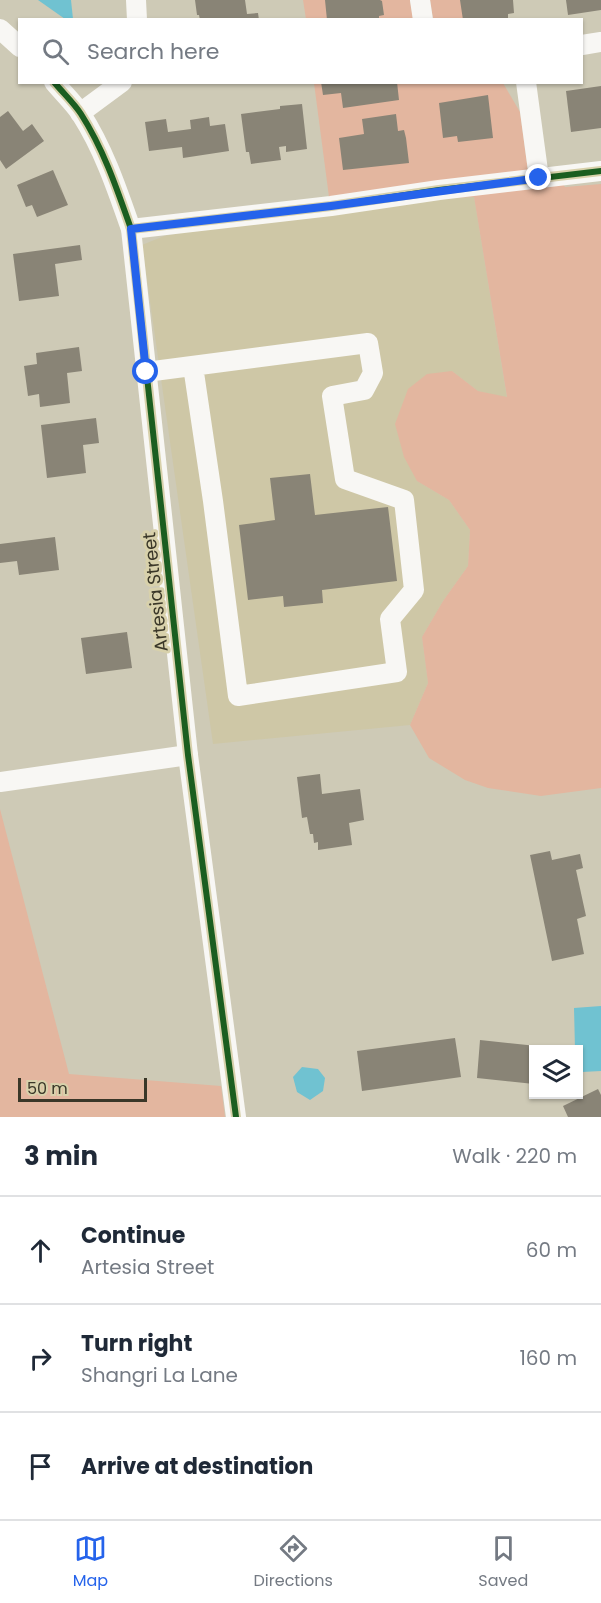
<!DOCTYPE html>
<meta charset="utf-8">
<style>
:root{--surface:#fff;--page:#f6f6f7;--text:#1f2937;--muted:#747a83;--line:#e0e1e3;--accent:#2563eb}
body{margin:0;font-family:Poppins,sans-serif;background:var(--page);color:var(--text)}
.controls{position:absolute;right:18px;bottom:18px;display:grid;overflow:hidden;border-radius:0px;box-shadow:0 2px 4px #0004}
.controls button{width:54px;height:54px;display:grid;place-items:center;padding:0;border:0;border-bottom:2px solid var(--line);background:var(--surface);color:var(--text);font:30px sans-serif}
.scale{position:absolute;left:18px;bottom:15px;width:129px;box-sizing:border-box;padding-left:6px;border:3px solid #3a3728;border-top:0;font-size:16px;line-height:21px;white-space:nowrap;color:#3a3728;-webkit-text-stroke:4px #d8d1ab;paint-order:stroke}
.stop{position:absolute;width:18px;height:18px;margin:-14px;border:4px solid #2563eb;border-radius:50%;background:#fff}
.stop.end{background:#2563eb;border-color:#fff;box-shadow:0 2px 6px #0008}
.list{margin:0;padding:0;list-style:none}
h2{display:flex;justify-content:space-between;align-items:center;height:78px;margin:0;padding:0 24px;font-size:26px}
h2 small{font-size:20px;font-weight:400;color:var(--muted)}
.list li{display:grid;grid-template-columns:39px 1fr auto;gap:18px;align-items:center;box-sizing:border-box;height:108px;padding:0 24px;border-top:2px solid var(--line)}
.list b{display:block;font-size:22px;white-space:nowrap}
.list p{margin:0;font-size:20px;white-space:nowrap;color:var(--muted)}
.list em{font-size:20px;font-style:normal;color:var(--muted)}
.icon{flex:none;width:33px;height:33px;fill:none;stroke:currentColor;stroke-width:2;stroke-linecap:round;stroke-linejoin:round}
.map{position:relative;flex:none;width:601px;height:1117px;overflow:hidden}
.search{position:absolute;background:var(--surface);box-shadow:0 2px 4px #0004;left:18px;right:18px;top:18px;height:66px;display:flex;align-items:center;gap:15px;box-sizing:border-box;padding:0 21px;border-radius:0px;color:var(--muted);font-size:22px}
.sheet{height:402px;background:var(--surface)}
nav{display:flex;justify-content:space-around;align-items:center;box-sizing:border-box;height:84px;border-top:2px solid var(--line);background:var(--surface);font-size:16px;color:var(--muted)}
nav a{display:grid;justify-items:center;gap:3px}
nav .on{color:var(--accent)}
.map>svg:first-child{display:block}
.built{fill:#cec7a6}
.green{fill:#e3b69f}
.water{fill:#70c2d1}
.building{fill:#898476}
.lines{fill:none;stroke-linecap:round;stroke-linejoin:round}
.minor{stroke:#f8f7f4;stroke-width:20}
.cycleway-casing{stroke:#d8d1ab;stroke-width:10}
.cycleway{stroke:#1b5e20;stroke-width:6}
.route{stroke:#2563eb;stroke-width:8}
.labels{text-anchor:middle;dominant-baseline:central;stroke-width:6;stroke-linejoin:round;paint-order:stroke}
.street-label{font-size:18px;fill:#3a3728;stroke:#d8d1ab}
</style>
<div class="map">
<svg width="601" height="1117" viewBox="0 0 601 1117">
<rect width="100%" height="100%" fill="#cecab6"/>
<!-- built -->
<polygon class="built" points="474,197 507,398 478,391 452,371 417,481 449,500 470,530 468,566 443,601 422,637 428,683 410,725 213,744 142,245 164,236 186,232 450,198"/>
<!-- green -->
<g class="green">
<polygon points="303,0 410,0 413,19 306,19"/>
<polygon points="430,0 500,0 484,20 433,19"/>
<polygon points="314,83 503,83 520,112 528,171 329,197"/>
<polygon points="563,184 565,187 601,184 601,788 541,796 488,788 465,780 429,758 410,725 428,683 422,637 443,601 468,566 470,530 449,500 417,481 404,457 395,424 408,389 427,374 452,371 478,391 507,397 474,197 450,198"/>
<polygon points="0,809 69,1074 221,1086 225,1117 0,1117"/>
</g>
<!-- water -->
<g class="water">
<polygon points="38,0 71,0 73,19 65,19"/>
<polygon points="601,1006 601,1071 582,1072 579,1068 578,1050 575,1049 574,1008"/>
<polygon points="302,1067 318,1069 325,1078 323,1091 310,1100 297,1092 293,1077"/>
</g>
<!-- building -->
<g class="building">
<polygon points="195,0 245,0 247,14 258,13 259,20 200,20 199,15 197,15"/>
<polygon points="325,0 380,0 382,1 384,15 379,16 379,20 327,20"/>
<polygon points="460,0 513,0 514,13 508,14 508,20 463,20"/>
<polygon points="566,0 601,0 601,10 568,15"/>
<polygon points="321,82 397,82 399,100 343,108 341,93 323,95"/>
<polygon points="601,86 601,128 571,132 566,91"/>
<polygon points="488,95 493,138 458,142 457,136 443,138 439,103"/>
<polygon points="302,104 307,149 286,152 286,146 279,147 281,160 251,164 249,152 246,152 241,114 280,109 280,106"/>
<polygon points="8,111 23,131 32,124 44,141 6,169 0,160 0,117"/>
<polygon points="396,114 398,131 404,130 406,138 409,163 343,170 339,138 364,134 362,119"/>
<polygon points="209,117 210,126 225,124 229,151 183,158 182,147 149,151 145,122 166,119 168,132 191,129 190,120"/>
<polygon points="53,170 68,205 37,217 32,205 26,207 17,185"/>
<polygon points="80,245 82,260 55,264 59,296 19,301 13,254"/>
<polygon points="79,347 82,371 67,373 70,403 40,407 39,394 28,396 24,366 37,364 36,353"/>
<polygon points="96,418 99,443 83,445 86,473 47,478 41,425"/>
<polygon points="310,474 315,515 388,507 397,581 322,590 323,603 284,607 283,596 248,600 239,525 275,520 270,478"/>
<polygon points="55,537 59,570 19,575 17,561 0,563 0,544"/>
<polygon points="127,632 132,668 86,674 81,638"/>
<polygon points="320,774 322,794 360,789 364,820 349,823 352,845 318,850 318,842 314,843 313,834 310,834 307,817 302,818 297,777"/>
<polygon points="550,851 552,860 580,854 583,868 576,870 586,916 577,919 584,954 552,961 530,855"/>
<polygon points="455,1038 461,1077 362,1091 357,1051"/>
<polygon points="480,1040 556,1048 556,1050 534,1050 534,1084 477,1078"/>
<polygon points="598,1089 601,1095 601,1117 568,1117 563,1106"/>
</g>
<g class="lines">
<!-- minor -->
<g class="minor">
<polyline points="136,0 137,20"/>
<polyline points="420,0 423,20"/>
<polyline points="0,29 20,47"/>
<polyline points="582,45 601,42"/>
<path d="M54 82C63 93 74 103 81 114 104 150 117 189 131 229L188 755 236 1117"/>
<polyline points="526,82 539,178"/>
<polyline points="80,113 122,82"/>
<polyline points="131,229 331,206 439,190 601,171"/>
<polyline points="146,372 368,343 373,373 364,390 332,396 345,479 404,500 414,590 390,619 397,672 238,696 213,501 193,366"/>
<polyline points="0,782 188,755"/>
</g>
<defs>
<g id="cycleway">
<path d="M54 82C63 93 74 103 81 114 104 150 117 189 131 229L188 755 236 1117"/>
<polyline points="131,229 331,206 439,190 601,171"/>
</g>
</defs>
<!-- cycleway casing -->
<use href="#cycleway" class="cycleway-casing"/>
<!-- cycleway -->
<use href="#cycleway" class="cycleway"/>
</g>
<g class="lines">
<!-- route -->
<polyline class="route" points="146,372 131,229 331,206 539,178"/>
</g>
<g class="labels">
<!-- street labels -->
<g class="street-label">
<text transform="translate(155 592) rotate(-96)">Artesia Street</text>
</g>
</g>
</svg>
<div class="controls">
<button><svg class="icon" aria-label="layers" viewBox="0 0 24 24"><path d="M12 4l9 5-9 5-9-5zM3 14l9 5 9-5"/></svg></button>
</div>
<div class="scale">50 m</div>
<div class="stop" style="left:146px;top:372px"></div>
<div class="stop end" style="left:539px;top:178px"></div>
<div class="search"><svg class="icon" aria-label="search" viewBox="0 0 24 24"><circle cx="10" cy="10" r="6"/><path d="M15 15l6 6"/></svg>Search here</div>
</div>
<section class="sheet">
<h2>3 min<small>Walk · 220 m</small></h2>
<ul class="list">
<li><svg class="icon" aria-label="ahead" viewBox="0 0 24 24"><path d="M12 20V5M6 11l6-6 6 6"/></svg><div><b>Continue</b><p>Artesia Street</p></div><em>60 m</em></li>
<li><svg class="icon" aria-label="right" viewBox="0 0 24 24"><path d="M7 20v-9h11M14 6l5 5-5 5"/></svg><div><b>Turn right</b><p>Shangri La Lane</p></div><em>160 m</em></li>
<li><svg class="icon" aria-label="arrive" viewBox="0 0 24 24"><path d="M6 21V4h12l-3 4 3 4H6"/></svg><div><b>Arrive at destination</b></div></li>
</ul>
</section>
<nav>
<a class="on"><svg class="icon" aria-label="map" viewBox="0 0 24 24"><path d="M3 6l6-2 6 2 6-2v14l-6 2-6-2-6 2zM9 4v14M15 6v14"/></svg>Map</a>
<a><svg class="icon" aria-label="directions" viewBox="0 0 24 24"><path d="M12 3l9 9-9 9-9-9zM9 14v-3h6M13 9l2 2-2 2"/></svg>Directions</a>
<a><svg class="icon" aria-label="saved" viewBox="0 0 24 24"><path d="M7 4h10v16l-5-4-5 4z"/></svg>Saved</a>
</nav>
